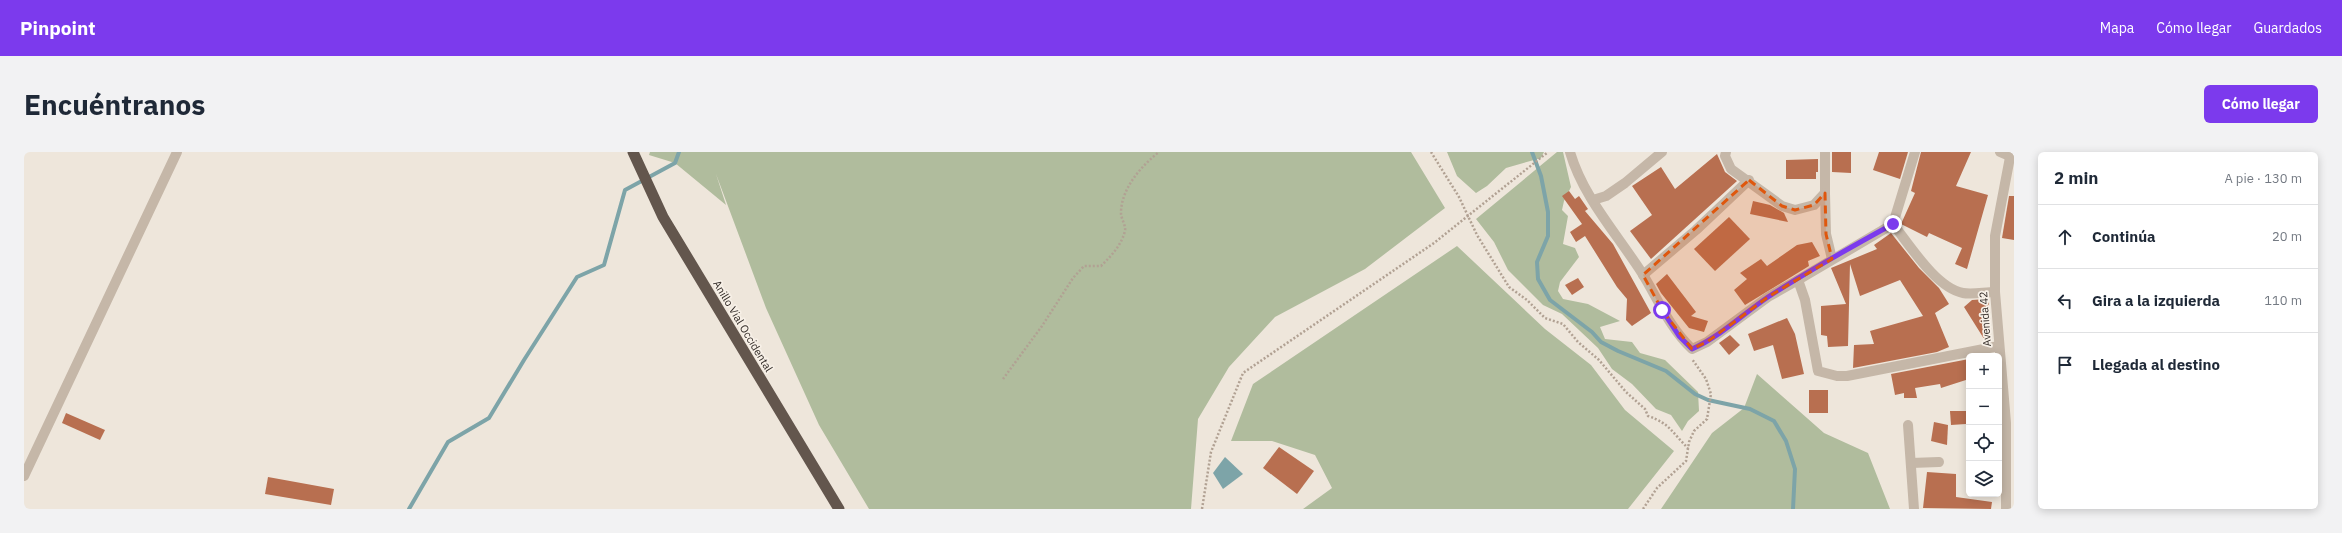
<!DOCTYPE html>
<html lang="es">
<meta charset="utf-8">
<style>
:root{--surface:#fff;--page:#f2f2f3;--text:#1f2937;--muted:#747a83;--line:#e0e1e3;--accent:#7c3aed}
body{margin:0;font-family:"IBM Plex Sans",sans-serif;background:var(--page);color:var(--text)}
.controls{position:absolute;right:12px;bottom:12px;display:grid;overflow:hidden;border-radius:6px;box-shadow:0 2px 10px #0003}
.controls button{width:36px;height:36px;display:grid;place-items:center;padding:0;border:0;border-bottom:1px solid var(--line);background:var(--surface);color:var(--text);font:20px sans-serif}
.stop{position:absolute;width:12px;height:12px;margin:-9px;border:3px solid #7c3aed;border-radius:50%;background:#fff}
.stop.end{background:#7c3aed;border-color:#fff;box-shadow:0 1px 4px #0008}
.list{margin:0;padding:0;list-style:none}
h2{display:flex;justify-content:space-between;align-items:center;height:52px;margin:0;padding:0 16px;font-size:17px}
h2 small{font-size:13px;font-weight:400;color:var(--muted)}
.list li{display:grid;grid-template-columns:26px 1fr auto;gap:12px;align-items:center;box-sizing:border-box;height:64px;padding:0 16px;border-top:1px solid var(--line)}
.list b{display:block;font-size:15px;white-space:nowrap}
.list em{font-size:13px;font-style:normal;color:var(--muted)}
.icon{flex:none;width:22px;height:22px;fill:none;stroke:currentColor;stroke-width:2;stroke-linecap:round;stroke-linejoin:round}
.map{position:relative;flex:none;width:1990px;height:357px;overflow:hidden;border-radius:6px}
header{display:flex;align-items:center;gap:24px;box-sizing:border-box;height:56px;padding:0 20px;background:var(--accent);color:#fff}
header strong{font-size:19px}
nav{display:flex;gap:22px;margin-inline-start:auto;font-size:14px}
.intro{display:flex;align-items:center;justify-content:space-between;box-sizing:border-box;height:96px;padding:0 24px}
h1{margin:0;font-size:28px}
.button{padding:10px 18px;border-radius:6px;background:var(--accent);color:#fff;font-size:14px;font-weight:700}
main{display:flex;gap:24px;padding:0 24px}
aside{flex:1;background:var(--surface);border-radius:6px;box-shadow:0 2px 10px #0003}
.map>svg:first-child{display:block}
.green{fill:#b0bc9d}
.water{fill:#7da4a8}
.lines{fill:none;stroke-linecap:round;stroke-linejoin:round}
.stream{stroke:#7da4a8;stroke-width:4}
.building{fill:#b86f50}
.path{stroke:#b1a193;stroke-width:2.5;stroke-dasharray:2 2;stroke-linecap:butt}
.minor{stroke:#c5b7a8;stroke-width:10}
.trunk{stroke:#63564d;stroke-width:11}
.route{stroke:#7c3aed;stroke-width:5}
.marked{fill:#df570d;fill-opacity:0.2;stroke:#df570d;stroke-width:3;stroke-dasharray:8 5;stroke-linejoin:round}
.labels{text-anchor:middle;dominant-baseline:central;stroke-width:3.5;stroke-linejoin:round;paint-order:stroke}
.street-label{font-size:11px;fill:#332c28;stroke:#f7f0e7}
</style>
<header>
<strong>Pinpoint</strong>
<nav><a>Mapa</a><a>Cómo llegar</a><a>Guardados</a></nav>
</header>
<div class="intro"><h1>Encuéntranos</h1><a class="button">Cómo llegar</a></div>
<main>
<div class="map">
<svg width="1990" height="357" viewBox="0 0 1990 357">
<rect width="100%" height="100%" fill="#eee6db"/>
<!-- green -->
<g class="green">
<polygon points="626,0 1387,0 1421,56 1341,117 1251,165 1205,215 1174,267 1167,357 845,357 795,273 742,156 692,22 702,53 651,11 625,3"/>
<polygon points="1423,0 1520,0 1517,6 1482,16 1463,34 1452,41 1433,24"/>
<polygon points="1533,0 1539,0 1547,35 1540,49 1538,58 1544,64 1539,92 1551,96 1555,105 1536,130 1534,139 1539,147 1564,152 1596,169 1576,175 1581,187 1608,190 1616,201 1641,208 1674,240 1675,259 1664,269 1658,279 1647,263 1632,257 1608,232 1588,217 1574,196 1538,162 1519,153 1484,118 1470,90 1452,67"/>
<polygon points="1433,94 1521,177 1567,213 1601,258 1650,299 1604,357 1279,357 1308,336 1291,303 1248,289 1207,289 1229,232"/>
<polygon points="1733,222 1800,281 1844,301 1866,357 1637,357 1688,281 1720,256"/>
</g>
<!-- water -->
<polygon class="water" points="1201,305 1219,322 1199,337 1189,321"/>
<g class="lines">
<!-- stream -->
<g class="stream">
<polyline points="1508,0 1517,24 1524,60 1524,84 1513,110 1514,127 1526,148 1568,180 1577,190 1594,199 1642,219 1671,242 1684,248 1726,257 1750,269 1762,289 1771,317 1769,357"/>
<polyline points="385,357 424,290 465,266 500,208 553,125 580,113 601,38 651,11 655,0"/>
</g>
</g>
<!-- building -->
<g class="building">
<polygon points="1808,0 1827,0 1827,21 1808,20"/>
<polygon points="1855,0 1884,0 1876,27 1849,18"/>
<polygon points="1897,0 1947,0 1932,34 1964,43 1943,117 1931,112 1938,96 1905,81 1903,85 1877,72 1891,41 1887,39"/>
<polygon points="1693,2 1701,20 1713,29 1627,107 1606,79 1628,63 1608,34 1637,15 1651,37"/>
<polygon points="1794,7 1794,20 1792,20 1792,27 1762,27 1762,8"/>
<polygon points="1545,39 1551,47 1555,44 1564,57 1561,59 1589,92 1627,161 1608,174 1602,168 1603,147 1593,135 1561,84 1552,90 1546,80 1558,72 1538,44"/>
<polygon points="1985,44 1990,44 1990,88 1978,86"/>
<polygon points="1729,49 1746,53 1760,61 1764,70 1726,62"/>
<polygon points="1705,65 1726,87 1691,119 1670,97"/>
<polygon points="1867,81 1895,116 1915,136 1925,152 1911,161 1925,195 1913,200 1829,216 1830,193 1850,192 1846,179 1899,164 1876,128 1836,144 1826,112 1824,194 1804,195 1803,184 1797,183 1797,154 1822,152 1807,116 1853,97 1850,93"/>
<polygon points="1788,90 1796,104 1784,109 1785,114 1721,153 1710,138 1723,127 1716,121 1737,107 1743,114 1773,93"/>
<polygon points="1643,122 1672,160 1667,164 1684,169 1680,180 1665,176 1637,141 1632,132"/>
<polygon points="1554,126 1560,135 1548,143 1541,133"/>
<polygon points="1962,147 1965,152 1960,159 1968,189 1962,190 1940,155 1948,148"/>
<polygon points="1763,166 1771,182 1780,222 1758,227 1749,193 1730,199 1724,182"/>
<polygon points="1706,183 1716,193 1705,203 1695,191"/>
<polygon points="1945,207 1945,227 1917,236 1916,232 1891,236 1893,246 1880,246 1880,241 1871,243 1867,222"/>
<rect x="1785" y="238" width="19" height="23"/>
<polygon points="1926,259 1942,259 1942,272 1927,273"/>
<polygon points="42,261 81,278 76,288 38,271"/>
<polygon points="1910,270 1924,273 1923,293 1907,289"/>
<polygon points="1255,295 1290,319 1273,342 1239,316"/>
<polygon points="1903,320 1932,322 1932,345 1968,350 1967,357 1899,356"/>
<polygon points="244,325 310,337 307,353 241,342"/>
</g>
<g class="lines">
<!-- path -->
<g class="path">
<path d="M1407 0 1435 45 1453 83 1485 135 1503 148 1521 166 1539 172 1554 190 1575 208 1602 240 1621 257 1624 264C1647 272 1648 281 1664 296"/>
<path d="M979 227 1018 174 1049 126 1060 114H1077C1087 104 1097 94 1101 79 1102 73 1097 67 1097 61 1097 37 1117 14 1135 0"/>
<polyline points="1178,357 1187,300 1219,221 1410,91 1524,0"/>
<polyline points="1619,357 1633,336 1662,309 1665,290 1670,279 1683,267 1687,242 1682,227 1668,207"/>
</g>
<!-- minor -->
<g class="minor">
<path d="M1546 0C1559 45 1593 82 1618 121 1634 147 1645 175 1668 197L1683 190 1744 145 1774 128 1781 148 1794 219 1813 224H1823L1975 194"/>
<polyline points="1702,0 1701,4 1707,17 1758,54 1771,58 1790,53 1801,41 1801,0"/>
<polyline points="1976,0 1990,6"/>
<polyline points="1801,41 1802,82 1808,107"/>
<polyline points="1569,48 1582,44 1601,31 1638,0"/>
<path d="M1869 72C1885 92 1912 136 1939 141 1948 143 1961 140 1971 140"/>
<polyline points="1619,123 1672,78 1725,28"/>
<polyline points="1774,128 1869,72 1891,0"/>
<polyline points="1884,273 1890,357"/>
<polyline points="1887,311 1915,310"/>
<polyline points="0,324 153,0"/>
<polyline points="1982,357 1982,271 1971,140 1971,84 1987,0"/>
</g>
<!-- trunk -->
<polyline class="trunk" points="609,0 639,65 815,357"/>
</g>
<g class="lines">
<!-- route -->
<path class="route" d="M1638 158 1655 184 1668 197C1697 184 1719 162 1744 145 1784 119 1827 95 1869 72"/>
</g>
<!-- marked area -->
<path class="marked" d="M1725 28 1758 54 1771 58 1790 53 1801 41 1802 82 1808 107 1744 145 1683 190 1668 197 1638 158 1619 123Z"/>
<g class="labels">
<!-- street labels -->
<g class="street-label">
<text transform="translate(1961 167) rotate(-94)">Avenida 42</text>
<text transform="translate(719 174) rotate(59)">Anillo Vial Occidental</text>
</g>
</g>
</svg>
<div class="controls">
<button>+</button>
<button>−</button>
<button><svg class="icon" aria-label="locate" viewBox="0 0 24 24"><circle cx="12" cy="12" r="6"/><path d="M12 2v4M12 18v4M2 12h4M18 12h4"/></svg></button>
<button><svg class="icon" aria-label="layers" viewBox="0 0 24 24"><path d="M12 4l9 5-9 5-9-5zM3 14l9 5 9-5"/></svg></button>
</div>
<div class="stop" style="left:1638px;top:158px"></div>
<div class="stop end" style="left:1869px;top:72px"></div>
</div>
<aside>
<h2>2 min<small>A pie · 130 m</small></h2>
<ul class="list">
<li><svg class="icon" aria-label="ahead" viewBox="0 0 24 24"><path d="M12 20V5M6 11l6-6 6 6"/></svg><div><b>Continúa</b></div><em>20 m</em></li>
<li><svg class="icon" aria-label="left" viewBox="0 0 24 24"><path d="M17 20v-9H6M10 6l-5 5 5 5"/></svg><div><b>Gira a la izquierda</b></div><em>110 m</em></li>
<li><svg class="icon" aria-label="arrive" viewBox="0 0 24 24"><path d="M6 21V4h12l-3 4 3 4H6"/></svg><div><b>Llegada al destino</b></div></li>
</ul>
</aside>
</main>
